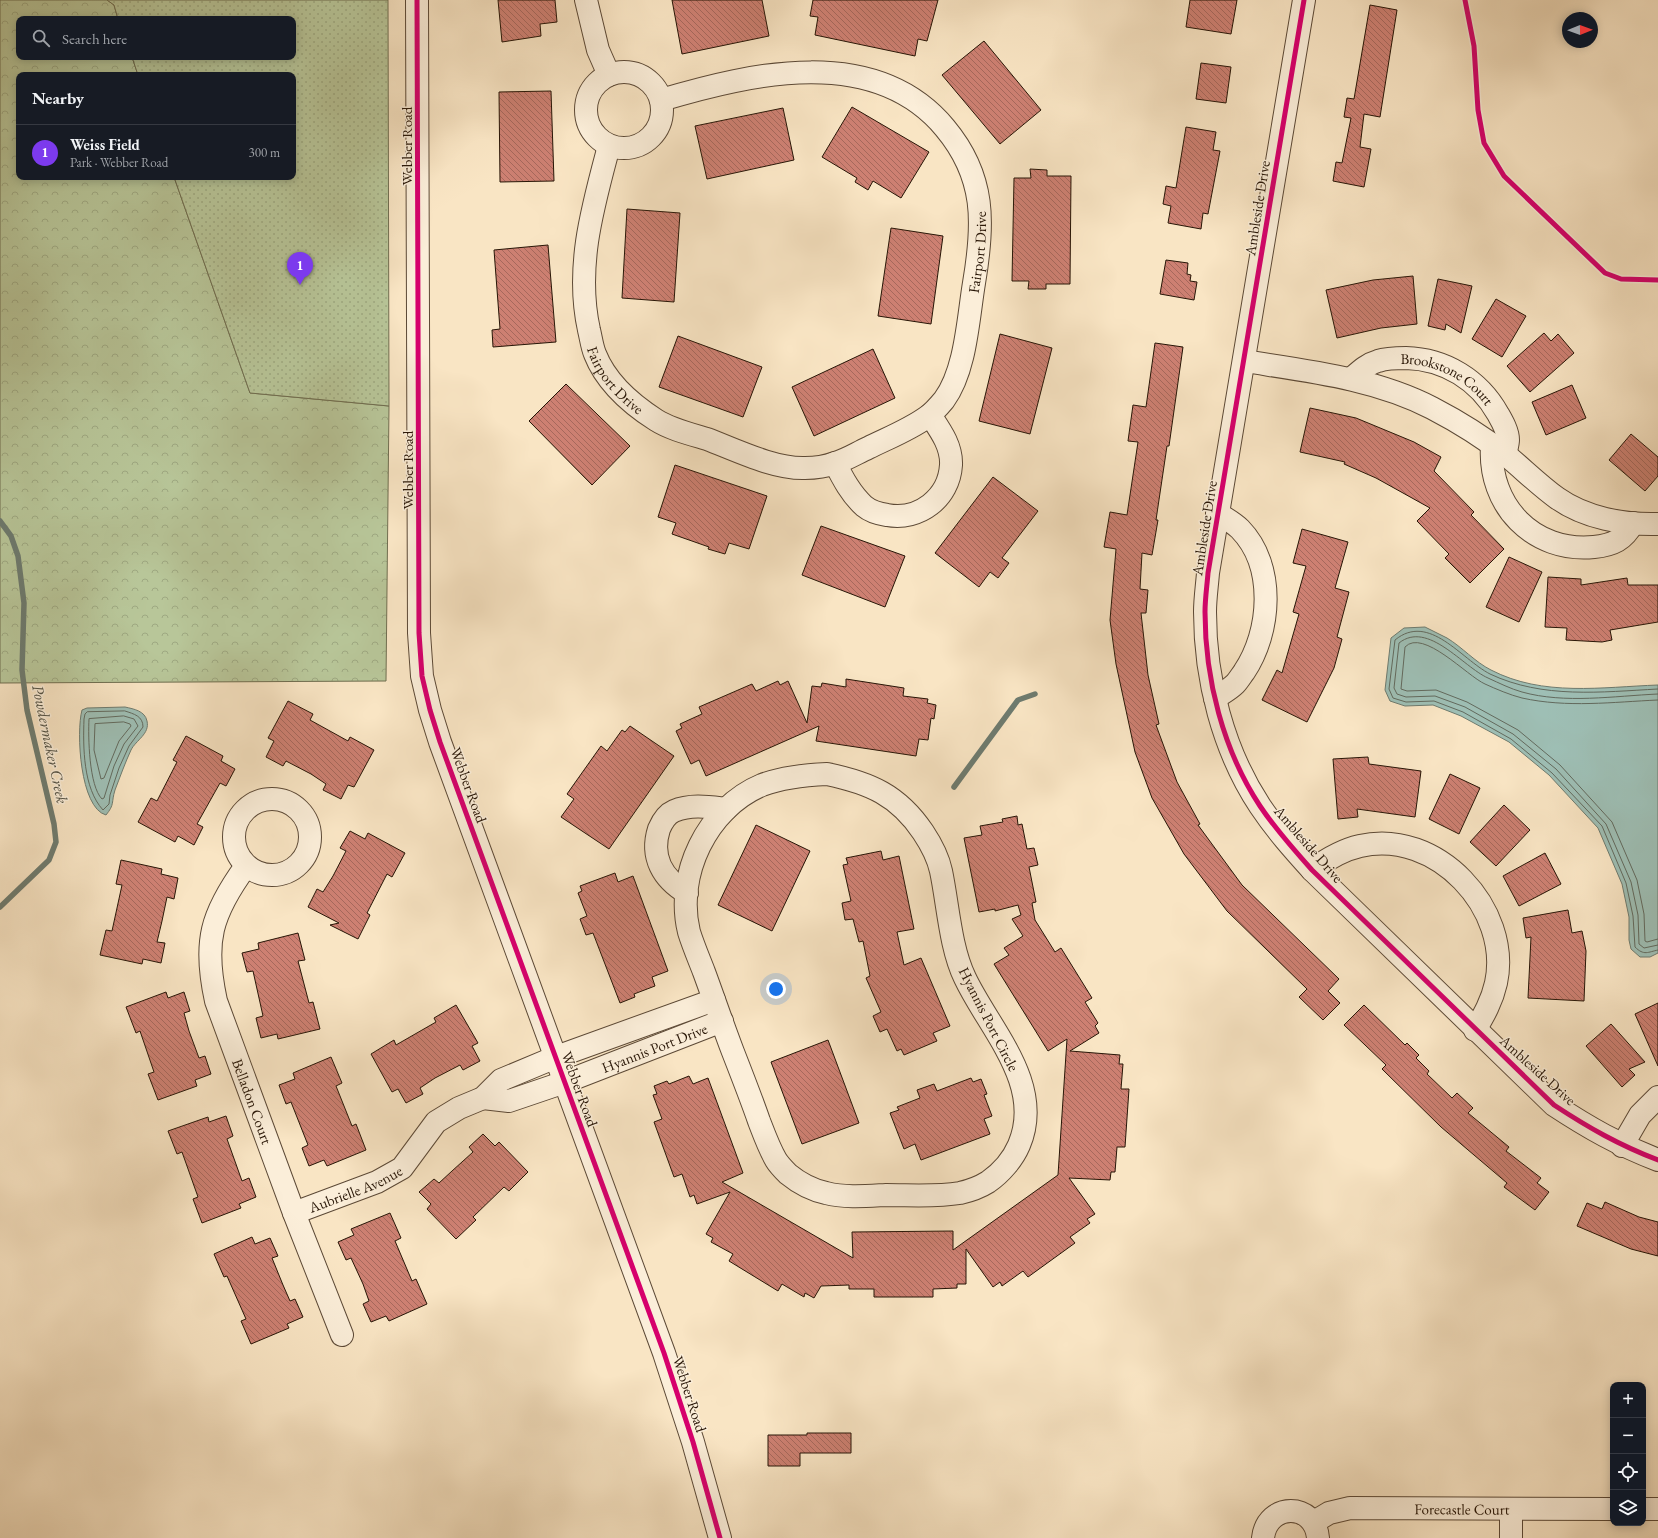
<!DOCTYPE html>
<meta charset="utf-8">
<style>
:root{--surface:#171b24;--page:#20242c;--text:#f1f3f6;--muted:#9ea1a6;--line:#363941;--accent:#7c3aed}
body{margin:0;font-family:"EB Garamond",serif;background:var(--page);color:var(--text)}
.controls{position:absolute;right:12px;bottom:12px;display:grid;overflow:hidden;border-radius:8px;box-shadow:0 2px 10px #0003}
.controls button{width:36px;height:36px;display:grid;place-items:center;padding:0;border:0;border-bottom:1px solid var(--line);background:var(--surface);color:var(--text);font:20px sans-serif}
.compass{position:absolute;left:1562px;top:12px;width:36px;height:36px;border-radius:50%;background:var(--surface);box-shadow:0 2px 10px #0003;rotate:89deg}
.you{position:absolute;left:776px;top:989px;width:14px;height:14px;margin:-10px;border:3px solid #fff;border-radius:50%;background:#1a73e8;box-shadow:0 0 0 6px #1a73e833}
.badge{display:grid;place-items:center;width:26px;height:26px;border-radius:50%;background:var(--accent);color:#fff;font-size:13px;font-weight:700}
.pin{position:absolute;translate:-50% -33px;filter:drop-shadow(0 1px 2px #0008)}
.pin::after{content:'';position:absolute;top:21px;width:14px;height:12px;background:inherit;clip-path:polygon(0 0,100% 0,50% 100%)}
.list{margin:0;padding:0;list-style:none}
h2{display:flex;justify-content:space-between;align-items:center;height:52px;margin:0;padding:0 16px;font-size:17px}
h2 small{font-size:13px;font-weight:400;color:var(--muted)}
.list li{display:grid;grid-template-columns:26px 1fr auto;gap:12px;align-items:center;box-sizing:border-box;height:56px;padding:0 16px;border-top:1px solid var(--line)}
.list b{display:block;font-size:15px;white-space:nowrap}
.list p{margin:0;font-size:13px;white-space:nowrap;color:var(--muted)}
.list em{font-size:13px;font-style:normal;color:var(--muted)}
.icon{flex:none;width:22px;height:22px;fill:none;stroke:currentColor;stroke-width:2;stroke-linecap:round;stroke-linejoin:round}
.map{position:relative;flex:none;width:1658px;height:1538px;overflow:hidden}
.search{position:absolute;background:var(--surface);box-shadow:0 2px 10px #0003;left:16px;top:16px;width:280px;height:44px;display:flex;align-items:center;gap:10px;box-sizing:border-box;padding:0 14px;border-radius:8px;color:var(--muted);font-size:15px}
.panel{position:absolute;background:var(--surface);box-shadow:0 2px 10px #0003;left:16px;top:72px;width:280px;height:108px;border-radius:8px}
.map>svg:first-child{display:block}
.forest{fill:url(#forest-crowns);stroke:#706e50}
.park{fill:url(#park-dots);stroke:#706e50}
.water{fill:#9ebfb5;stroke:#6e7b6f}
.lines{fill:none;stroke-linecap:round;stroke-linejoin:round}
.shore{stroke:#626a5e;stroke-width:1}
.stream{stroke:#6e7b6f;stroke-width:5.5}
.building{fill:url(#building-back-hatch);stroke:#271506}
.minor-casing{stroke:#5c4936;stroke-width:24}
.minor{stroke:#fbeed9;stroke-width:22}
.cycleway-casing{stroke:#fbeed9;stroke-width:8}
.cycleway{stroke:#d6006c;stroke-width:5}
.labels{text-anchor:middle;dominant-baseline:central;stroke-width:3;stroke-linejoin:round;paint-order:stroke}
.street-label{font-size:15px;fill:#271506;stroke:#fbeed9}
.water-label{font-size:16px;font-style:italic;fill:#515043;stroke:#fbeed9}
</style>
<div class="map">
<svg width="1658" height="1538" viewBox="0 0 1658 1538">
<defs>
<pattern id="forest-crowns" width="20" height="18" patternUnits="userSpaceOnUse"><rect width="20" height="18" fill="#b8c699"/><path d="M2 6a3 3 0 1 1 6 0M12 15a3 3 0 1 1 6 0" fill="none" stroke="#9ea982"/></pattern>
<pattern id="park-dots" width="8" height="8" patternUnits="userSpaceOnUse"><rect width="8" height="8" fill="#b8c699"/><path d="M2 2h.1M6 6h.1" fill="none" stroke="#9ea982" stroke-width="1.8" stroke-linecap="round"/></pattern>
<pattern id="building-back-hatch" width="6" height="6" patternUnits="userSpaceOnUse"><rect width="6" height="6" fill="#cd8072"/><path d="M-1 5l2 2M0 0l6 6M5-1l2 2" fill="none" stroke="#a6685c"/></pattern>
</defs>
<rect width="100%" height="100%" fill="#f9e5c4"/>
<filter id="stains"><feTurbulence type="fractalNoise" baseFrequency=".005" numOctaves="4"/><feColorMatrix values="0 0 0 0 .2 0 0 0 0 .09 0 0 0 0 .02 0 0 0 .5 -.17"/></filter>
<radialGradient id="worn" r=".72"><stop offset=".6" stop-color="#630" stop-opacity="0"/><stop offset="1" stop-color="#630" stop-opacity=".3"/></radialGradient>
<!-- forest -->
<polygon class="forest" points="0,0 107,0 114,5 118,19 19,19 19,57 132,57 138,75 19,75 19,177 174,177 250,393 389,406 386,681 0,683"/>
<!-- park -->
<polygon class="park" points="107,0 388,0 389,406 250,393 174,177 293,177 293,75 138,75 132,57 293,57 293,19 118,19 114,5"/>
<!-- water -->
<g class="water">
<path d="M1425 627C1432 631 1440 634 1447 638 1462 647 1475 662 1491 670 1543 697 1602 687 1658 685V953L1650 957H1640L1631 949 1629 940V917L1622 884 1598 828 1549 775 1509 742 1461 716 1433 705 1405 706 1390 701 1385 690 1391 638 1404 628Z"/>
<path d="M125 707C134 709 145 711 147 721 150 734 136 740 131 750 125 763 120 777 115 790 111 803 115 804 106 815 80 808 76 732 82 710L87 708Z"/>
</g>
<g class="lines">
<!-- shore -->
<g class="shore">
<path d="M1658 689C1601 692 1543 699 1490 674 1461 659 1429 612 1395 640L1389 689 1393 698 1406 702 1434 701 1463 712 1511 739 1552 773 1602 826 1626 883 1633 916 1635 947C1644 956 1648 952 1658 950"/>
<path d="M1658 694C1614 696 1565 704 1522 692 1511 689 1499 683 1488 678 1463 667 1428 620 1399 643L1394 688 1397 694 1406 697 1435 696 1465 707 1513 734 1556 769 1606 824 1631 882 1638 915 1639 944 1644 948 1658 945"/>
<path d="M1658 700C1613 702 1567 708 1522 698 1510 695 1496 689 1485 684 1467 676 1423 628 1405 647L1401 689 1407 691 1436 690 1467 702 1518 730 1560 765 1612 822 1637 880 1644 914 1645 941 1647 942 1658 939"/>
<path d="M125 711C134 714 143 716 143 727L129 746 119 768 110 795 109 804 103 810C83 788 83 747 84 719L85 714 87 712Z"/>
<path d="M124 716 134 719 138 726 124 744 114 766 104 798 102 799C89 786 88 737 89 719Z"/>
<polygon points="124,722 130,724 131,726 119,741 104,778 101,779 94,750 95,724"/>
</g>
<!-- stream -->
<g class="stream">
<polyline points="0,521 11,536 18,556 24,603 22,670 27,710 54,824 56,842 49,860 0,907"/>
<polyline points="954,787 1018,700 1035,694"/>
</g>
</g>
<!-- building -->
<g class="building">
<polygon points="498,0 555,0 557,22 540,24 541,36 502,42"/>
<polygon points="672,0 762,0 769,36 682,54"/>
<polygon points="813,0 938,0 927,41 918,39 915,56 815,35 818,17 810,16"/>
<polygon points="1190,0 1237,0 1231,34 1186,27"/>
<polygon points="1370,5 1397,10 1380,117 1364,114 1360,147 1371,149 1364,187 1333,181 1336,162 1342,163 1351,118 1344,117 1347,98 1354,99"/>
<polygon points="984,41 1041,110 1000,144 942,75"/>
<polygon points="1201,63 1231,67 1226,103 1196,99"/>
<polygon points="551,91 554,181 500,182 499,92"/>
<polygon points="852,107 929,152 901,198 873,181 868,190 855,182 857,178 822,157"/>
<polygon points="783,108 794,160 707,179 695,126"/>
<polygon points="1186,127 1216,132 1213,150 1220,151 1208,214 1203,213 1201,229 1168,223 1171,206 1163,204 1166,186 1176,188"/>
<polygon points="1030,169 1047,170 1047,176 1071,176 1070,284 1046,284 1046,289 1028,289 1029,281 1012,281 1014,178 1031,178"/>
<polygon points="627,209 680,213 674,302 622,298"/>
<polygon points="891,228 943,236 931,324 878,316"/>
<polygon points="548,245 556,342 493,347 492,330 500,329 494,250"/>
<polygon points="1166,260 1188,263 1187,274 1191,275 1190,281 1197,282 1194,300 1160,294"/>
<polygon points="1413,276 1417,324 1381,328 1337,338 1326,290 1373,280"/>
<polygon points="1438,279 1472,286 1461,333 1446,324 1445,330 1428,326"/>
<polygon points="1496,299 1526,316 1502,357 1472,339"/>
<polygon points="1544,333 1551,341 1558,334 1574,353 1530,392 1507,366"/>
<polygon points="1000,334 1052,348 1030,434 979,421"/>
<polygon points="678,336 762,367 743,417 659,387"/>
<polygon points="1155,343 1183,347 1169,446 1167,446 1156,520 1158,520 1152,555 1142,553 1140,589 1148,590 1146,613 1141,613 1148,675 1159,724 1156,725 1177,782 1200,824 1198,825 1242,885 1339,979 1328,991 1340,1003 1323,1020 1299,997 1307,989 1227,911 1184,854 1152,798 1135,752 1116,664 1110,620 1116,549 1104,547 1110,512 1127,515 1138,442 1128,441 1133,405 1146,407"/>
<polygon points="873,349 895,398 814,436 792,387"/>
<polygon points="566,384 630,446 592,485 529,421"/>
<polygon points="1572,385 1586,418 1546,435 1532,402"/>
<polygon points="1310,408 1356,418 1414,442 1441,457 1434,471 1474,512 1471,515 1504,549 1470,583 1445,558 1449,554 1417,521 1430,508 1376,478 1344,464 1345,462 1300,452"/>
<polygon points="1631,434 1658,457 1658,476 1645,491 1609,460"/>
<polygon points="675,465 767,496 749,549 729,543 725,554 708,549 709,547 672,534 676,523 658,517"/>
<polygon points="993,477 1038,511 1002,558 1009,563 998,578 990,572 979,587 935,553"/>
<polygon points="821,526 905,556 885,607 802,575"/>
<polygon points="1302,529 1348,542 1335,588 1349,592 1337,637 1342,639 1334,668 1307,722 1262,700 1277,670 1282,673 1299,614 1293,612 1306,566 1293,563"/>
<polygon points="1509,557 1542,572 1519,622 1486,607"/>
<polygon points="1548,577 1581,579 1581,585 1627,578 1628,585 1658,585 1658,622 1610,630 1612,640 1602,642 1566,640 1567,628 1545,627"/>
<polygon points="846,679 904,688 903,696 928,699 927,703 936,705 934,719 931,718 928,740 919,739 916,756 816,741 819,726 706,776 699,760 691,764 676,731 682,728 680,724 702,714 699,707 752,684 756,691 778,681 780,685 788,681 807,723 812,686 821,687 822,683 846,687"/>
<polygon points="288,701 313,714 310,720 348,741 350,737 374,750 354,787 348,785 341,799 323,790 326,784 311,774 286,761 283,766 266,757 274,741 268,738"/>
<polygon points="630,726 674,756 609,849 561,817 574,799 567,794 601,746 607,751 622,730 625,732"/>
<polygon points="186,736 223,756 221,761 235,769 226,786 220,783 211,799 197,824 203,827 194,845 178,836 175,842 138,822 151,798 157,801 177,762 173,760"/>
<polygon points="1368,757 1369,764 1421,771 1415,817 1357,809 1358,817 1338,819 1333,759"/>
<polygon points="1450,774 1480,788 1459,834 1429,819"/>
<polygon points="1504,805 1530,830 1496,866 1470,842"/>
<polygon points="1017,816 1018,825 1022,824 1027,849 1034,848 1038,865 1029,867 1036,902 1032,903 1035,920 1055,952 1061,948 1092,998 1085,1002 1098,1023 1095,1026 1099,1033 1070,1051 1120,1055 1119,1064 1123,1064 1121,1089 1129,1089 1125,1147 1117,1147 1115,1172 1111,1172 1110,1180 1069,1178 1095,1214 1087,1219 1090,1223 1070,1237 1075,1243 1028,1277 1023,1271 1002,1286 1000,1282 993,1287 966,1249 966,1284 957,1284 957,1288 933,1289 933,1297 874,1297 874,1289 849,1289 849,1285 821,1286 814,1298 805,1293 804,1297 782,1284 778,1291 729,1261 733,1254 711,1242 713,1238 706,1234 730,1192 697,1204 694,1195 690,1197 682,1174 674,1177 654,1122 662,1119 653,1095 657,1094 654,1086 667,1081 669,1084 689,1076 693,1084 708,1078 743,1173 722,1182 853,1258 852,1232 953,1231 953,1250 1058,1175 1067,1039 1048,1051 994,964 1009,955 1004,948 1023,936 1012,919 1021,915 1018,905 995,911 995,909 979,912 964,838 982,835 980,826 1003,822 1002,819"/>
<polygon points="756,825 810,851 772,931 718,905"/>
<polygon points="350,831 365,839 368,833 405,853 392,877 387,874 367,913 370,915 358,939 330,925 339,923 308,907 317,889 323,892 333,876 346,851 340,848"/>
<polygon points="881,851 883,860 899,856 914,929 897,932 904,965 921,958 950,1026 933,1033 937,1041 904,1055 901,1049 897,1051 887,1029 880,1032 873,1016 881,1012 866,978 870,976 863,941 859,942 853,919 845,920 842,903 851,901 843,865 848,864 846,858"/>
<polygon points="1545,853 1561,884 1519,906 1503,876"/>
<polygon points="121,860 162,869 161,874 178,878 174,899 167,897 162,921 157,942 165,943 161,963 143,959 142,964 100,955 106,930 112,931 122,885 116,884"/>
<polygon points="615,873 618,882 633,876 668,971 652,977 655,986 634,994 635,997 620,1003 593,933 586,935 580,919 587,916 578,893 582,891 580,886"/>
<polygon points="1568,910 1572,933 1582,931 1586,951 1584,1001 1528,998 1531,937 1526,938 1523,918"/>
<polygon points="298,933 305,960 298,961 309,1003 313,1002 320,1029 278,1039 277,1034 261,1038 256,1018 263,1016 253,971 247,972 242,953 259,949 258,943"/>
<polygon points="166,992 168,998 184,992 190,1011 184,1013 189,1031 199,1058 205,1056 211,1074 195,1080 197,1086 158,1100 148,1074 154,1072 140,1031 136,1033 126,1007"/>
<polygon points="1658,1003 1658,1066 1635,1014"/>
<polygon points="456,1005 478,1043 472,1046 480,1061 463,1070 460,1065 435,1078 420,1088 423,1094 406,1103 398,1089 392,1092 371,1054 394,1040 396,1045 436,1022 434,1018"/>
<polygon points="1364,1005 1405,1045 1407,1043 1419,1055 1416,1058 1429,1071 1427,1074 1452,1098 1457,1093 1473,1108 1468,1113 1509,1147 1506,1151 1541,1178 1537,1183 1549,1192 1535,1210 1504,1187 1507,1183 1441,1127 1382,1069 1386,1065 1344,1025"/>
<polygon points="1611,1024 1645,1062 1629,1069 1635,1075 1622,1087 1586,1046"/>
<polygon points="828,1040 859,1123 802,1144 771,1062"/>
<polygon points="331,1057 342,1083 336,1086 352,1126 356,1124 366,1150 327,1166 324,1160 309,1166 302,1148 308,1145 291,1102 286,1104 279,1085 295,1079 293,1073"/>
<polygon points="971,1078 973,1082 981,1079 987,1094 984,1095 992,1116 984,1119 990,1134 921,1160 915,1144 904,1149 890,1113 899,1110 897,1107 920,1098 917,1090 934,1084 937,1091"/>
<polygon points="226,1116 233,1136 227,1139 242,1181 249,1178 256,1197 239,1204 241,1208 202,1223 193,1199 198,1197 182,1152 177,1154 168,1131 208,1117 209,1122"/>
<polygon points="483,1134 495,1146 499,1142 528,1172 509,1191 504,1187 473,1217 476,1220 456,1239 427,1209 431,1204 419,1192 434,1179 439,1183 452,1171 473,1152 469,1147"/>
<polygon points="1605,1202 1639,1217 1658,1222 1658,1256 1631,1249 1577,1226 1587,1203 1602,1209"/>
<polygon points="390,1213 401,1238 395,1241 412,1281 416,1279 427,1304 389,1321 386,1316 371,1322 363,1304 369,1301 363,1284 351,1258 346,1260 338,1242 354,1235 351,1229"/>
<polygon points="252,1237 255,1244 270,1238 278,1256 272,1258 283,1285 290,1301 295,1299 303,1317 287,1324 289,1328 251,1344 241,1321 246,1319 227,1276 224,1277 214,1254"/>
<polygon points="807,1433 851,1433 851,1453 800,1453 800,1466 768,1466 768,1435 807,1435"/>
</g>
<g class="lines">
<defs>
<g id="minor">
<polyline points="417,0 419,633 422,676 430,710 440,742 664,1353 693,1442 720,1538"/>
<polyline points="586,0 598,50 609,75"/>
<path d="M1304 0 1208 573C1207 586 1205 599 1205 612 1205 679 1223 750 1260 806 1276 830 1294 850 1312 870L1554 1105C1589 1128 1619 1145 1658 1160"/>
<circle cx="624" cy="110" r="38"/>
<path id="s1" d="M609 146C593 206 575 267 589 330 591 338 592 347 595 354 606 382 631 404 656 420 670 429 690 434 707 439 736 450 774 469 805 468 814 468 827 466 835 463 846 460 857 453 868 448 888 438 909 430 927 417 933 413 939 406 944 400 966 370 968 319 974 283 984 224 986 177 945 128 875 44 752 73 661 100"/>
<path d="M1244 361C1307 371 1374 378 1432 408 1457 421 1483 437 1506 455 1523 469 1539 485 1557 498 1585 518 1624 525 1658 524"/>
<path id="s2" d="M1351 379C1359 372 1367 364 1378 361 1387 358 1397 358 1406 358 1445 359 1479 380 1498 414 1502 421 1508 431 1508 440 1508 444 1506 450 1505 455"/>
<path d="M1492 446C1488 505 1533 553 1594 547 1613 545 1624 540 1633 523"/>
<path d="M835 463C843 479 851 494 864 506 870 511 880 514 887 515 919 521 949 498 951 465 952 446 940 430 930 415"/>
<path d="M1215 698C1221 694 1229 690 1235 684 1238 681 1241 676 1244 672 1271 632 1276 566 1240 529 1234 523 1225 518 1217 513"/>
<path d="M827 774C870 783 898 795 923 832 931 844 938 857 941 871 948 904 950 947 965 978 989 1029 1045 1084 1019 1145 1013 1159 1001 1173 988 1182 980 1187 969 1191 960 1193 936 1197 911 1195 886 1195 867 1196 845 1198 826 1193 812 1190 799 1183 788 1174 784 1170 779 1165 776 1160 769 1148 764 1134 759 1121 751 1098 742 1075 733 1052 723 1026 714 999 704 972 699 959 693 945 689 932 675 875 707 808 762 785 783 777 804 775 827 774Z"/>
<circle cx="272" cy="837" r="38"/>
<path id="s3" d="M246 866C211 914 203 942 216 1001L294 1213 342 1335"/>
<path d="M1312 870C1327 859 1342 850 1360 846 1436 828 1512 909 1496 983 1492 1001 1484 1015 1475 1030"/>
<path d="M687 893C663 879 650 857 659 829 662 822 667 814 674 811 691 804 709 807 726 809"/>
<path id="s4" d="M483 1098 509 1101 565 1082 722 1021"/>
<polyline points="1622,1146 1640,1115 1658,1097"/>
<path id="s5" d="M294 1213 377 1182 402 1168 436 1122 459 1108 483 1098 501 1080 556 1057 714 1000"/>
<polyline points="1643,1509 1658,1509"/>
<path id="s6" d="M1314 1522 1329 1513 1350 1508 1613 1509"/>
<path d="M1263 1538C1267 1502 1315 1502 1318 1538"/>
<polyline points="1511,1538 1511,1509"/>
</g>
</defs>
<!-- minor casing -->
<use href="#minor" class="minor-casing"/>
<!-- minor -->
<use href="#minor" class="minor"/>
<defs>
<g id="cycleway">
<polyline points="417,0 419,633 422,676 430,710 440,742 664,1353 693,1442 720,1538"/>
<path d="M1304 0 1208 573C1207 586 1205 599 1205 612 1205 679 1223 750 1260 806 1276 830 1294 850 1312 870L1554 1105C1589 1128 1619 1145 1658 1160"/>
<polyline points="1465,0 1474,46 1478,110 1484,143 1504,176 1605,273 1621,279 1658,280"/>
</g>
</defs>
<!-- cycleway casing -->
<use href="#cycleway" class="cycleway-casing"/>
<!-- cycleway -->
<use href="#cycleway" class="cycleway"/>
</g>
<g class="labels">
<!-- street labels -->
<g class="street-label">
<text transform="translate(406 146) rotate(-90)">Webber Road</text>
<text transform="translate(1257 208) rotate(-81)">Ambleside Drive</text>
<text stroke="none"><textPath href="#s1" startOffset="771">Fairport Drive</textPath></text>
<text stroke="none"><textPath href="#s1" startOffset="245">Fairport Drive</textPath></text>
<text stroke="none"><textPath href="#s2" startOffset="108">Brookstone Court</textPath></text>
<text transform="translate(407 470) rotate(-90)">Webber Road</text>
<text transform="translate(1204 528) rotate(-81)">Ambleside Drive</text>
<text transform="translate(469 785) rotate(70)">Webber Road</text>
<text transform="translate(1309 844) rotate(49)">Ambleside Drive</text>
<text transform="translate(989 1019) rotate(63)">Hyannis Port Circle</text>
<text stroke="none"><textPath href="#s4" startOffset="181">Hyannis Port Drive</textPath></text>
<text transform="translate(1538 1070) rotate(42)">Ambleside Drive</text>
<text transform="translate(580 1089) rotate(70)">Webber Road</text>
<text stroke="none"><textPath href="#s3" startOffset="251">Belladon Court</textPath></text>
<text stroke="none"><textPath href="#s5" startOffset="66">Aubrielle Avenue</textPath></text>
<text transform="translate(690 1394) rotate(72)">Webber Road</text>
<text stroke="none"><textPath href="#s6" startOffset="151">Forecastle Court</textPath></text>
</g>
<!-- water labels -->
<g class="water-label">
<text transform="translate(50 744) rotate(78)">Powdermaker Creek</text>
</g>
</g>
<rect width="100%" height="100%" filter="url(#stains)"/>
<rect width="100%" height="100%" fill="url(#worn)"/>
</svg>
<div class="controls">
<button>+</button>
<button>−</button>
<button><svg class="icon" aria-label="locate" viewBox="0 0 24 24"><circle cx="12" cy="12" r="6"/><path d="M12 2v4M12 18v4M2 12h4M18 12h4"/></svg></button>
<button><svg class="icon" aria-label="layers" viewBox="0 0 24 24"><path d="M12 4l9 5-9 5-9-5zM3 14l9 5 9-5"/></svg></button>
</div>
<svg class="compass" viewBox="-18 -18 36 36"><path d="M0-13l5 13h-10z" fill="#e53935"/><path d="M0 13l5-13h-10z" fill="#9ea1a6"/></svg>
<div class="you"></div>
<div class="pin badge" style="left:300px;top:285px">1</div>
<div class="search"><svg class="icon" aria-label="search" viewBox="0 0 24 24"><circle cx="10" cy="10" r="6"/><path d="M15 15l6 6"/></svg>Search here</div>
<section class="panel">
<h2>Nearby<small></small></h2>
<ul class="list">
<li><span class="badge">1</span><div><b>Weiss Field</b><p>Park · Webber Road</p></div><em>300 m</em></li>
</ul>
</section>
</div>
